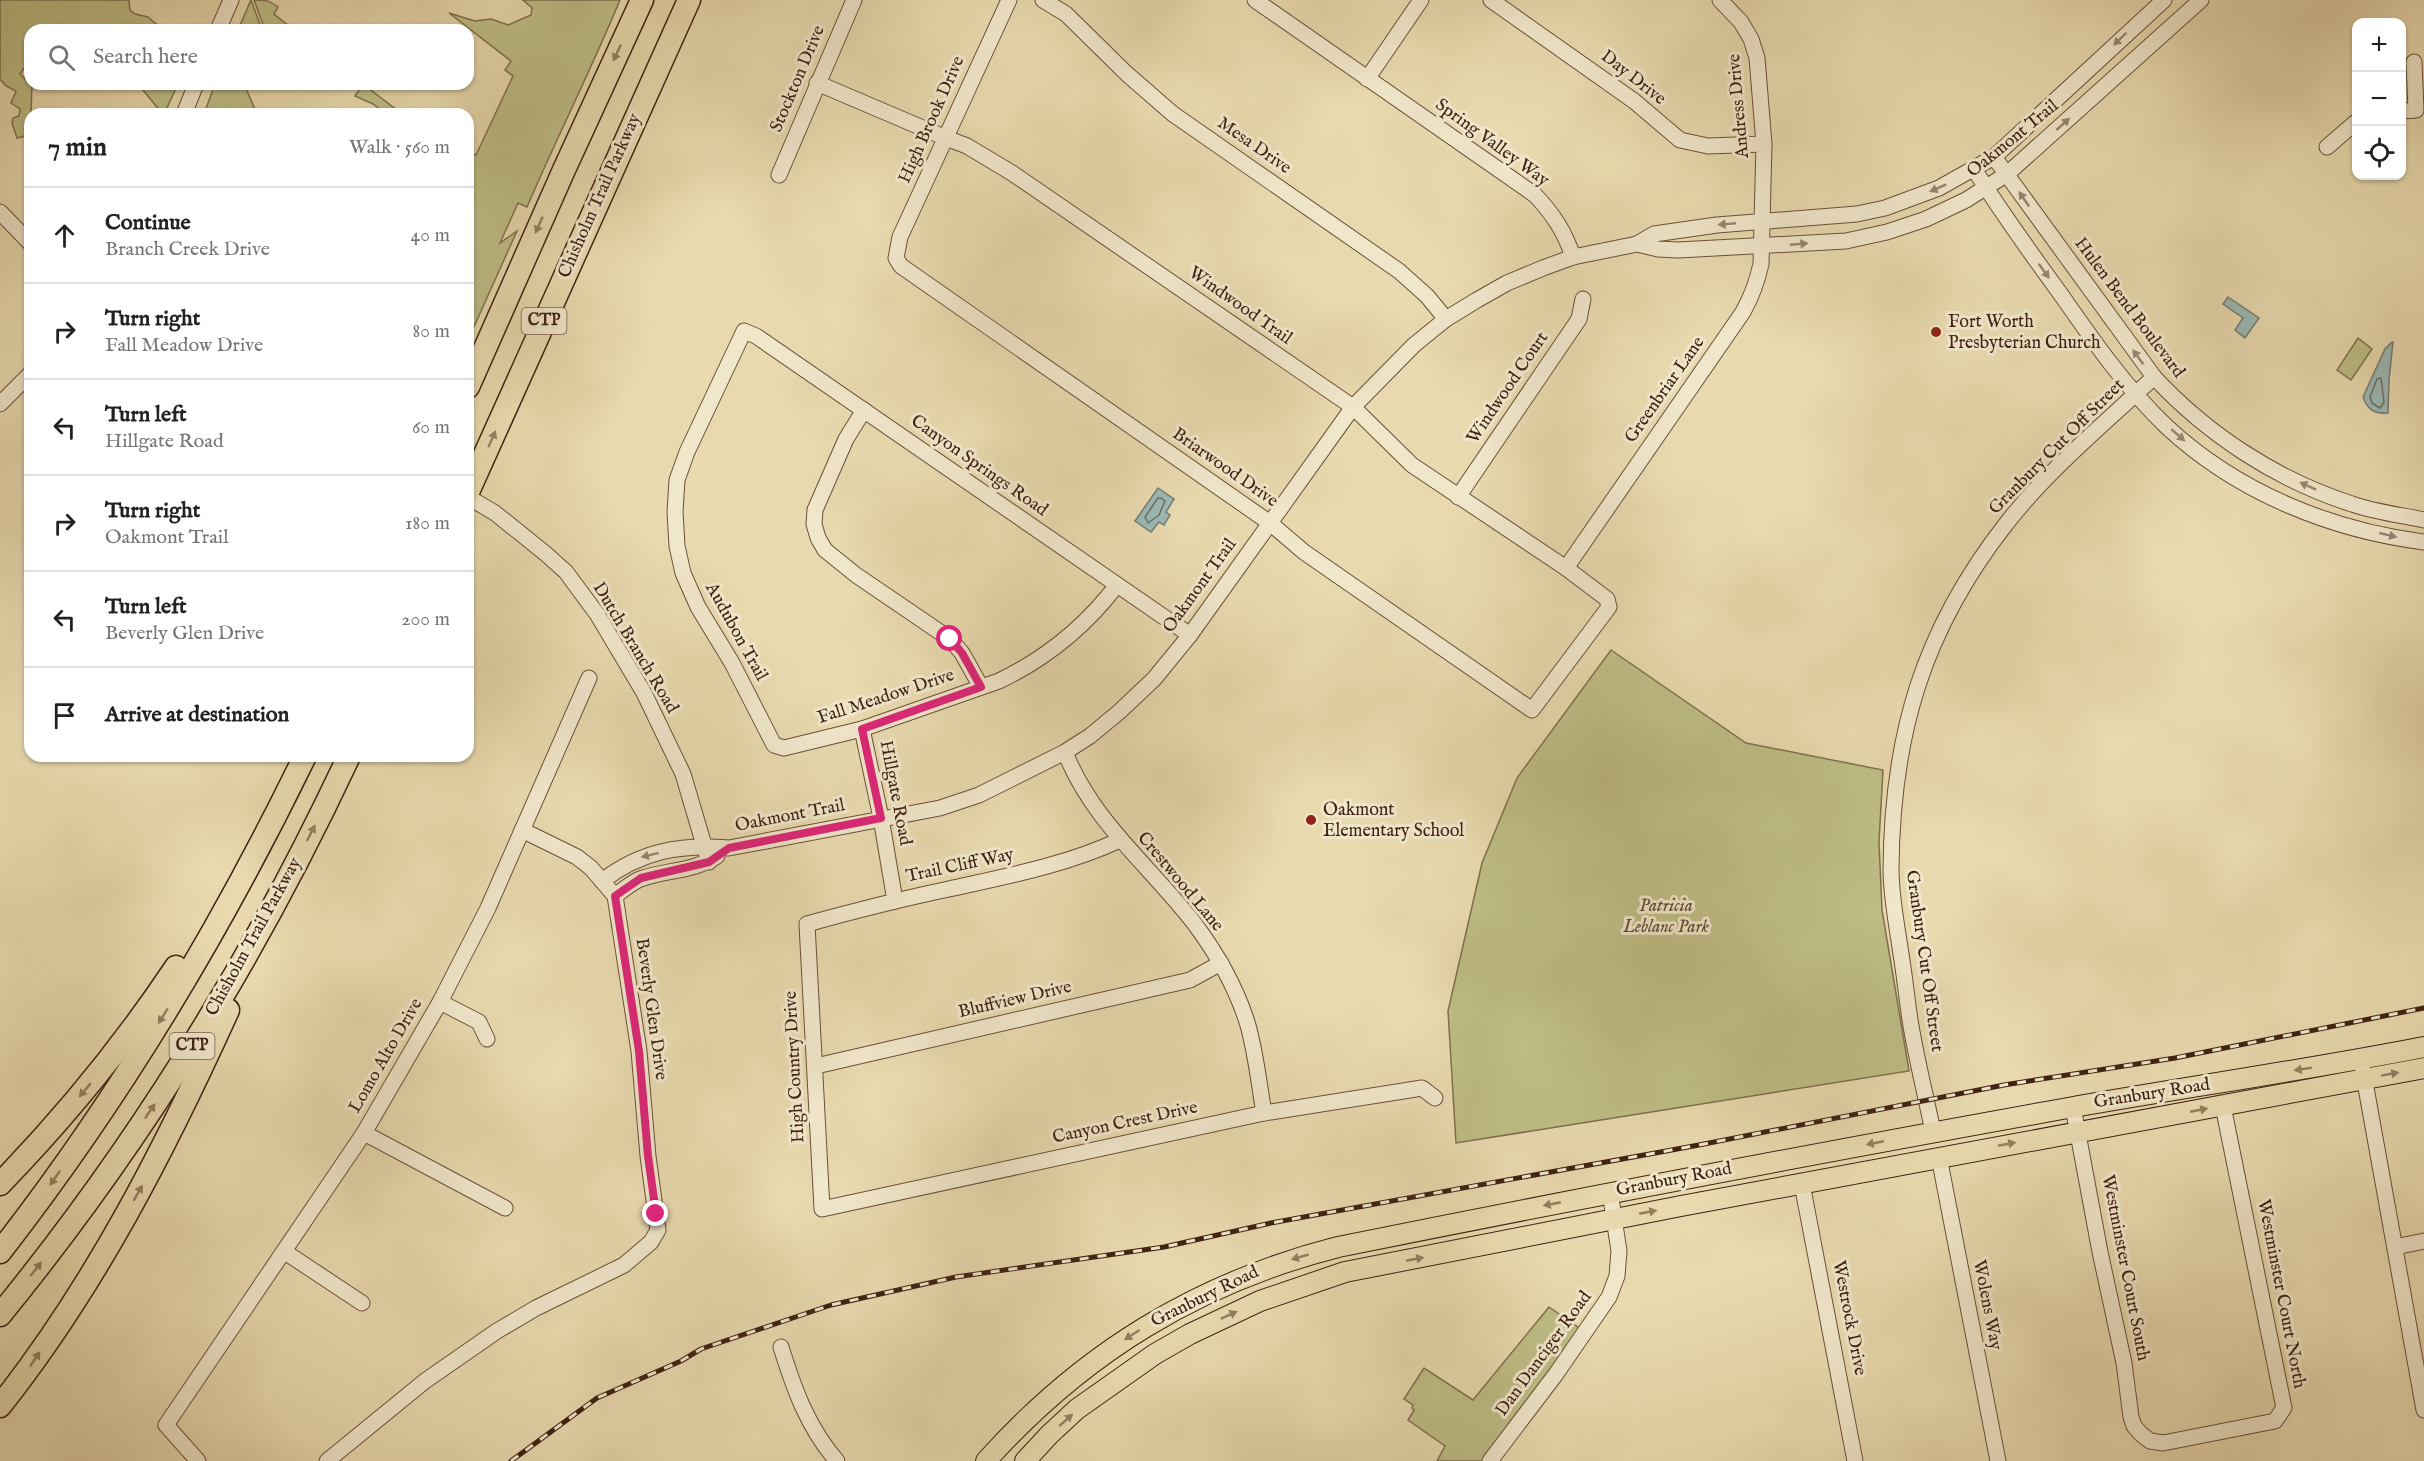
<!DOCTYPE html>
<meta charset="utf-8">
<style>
:root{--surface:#fff;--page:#f6f6f6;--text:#222;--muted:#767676;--line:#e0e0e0}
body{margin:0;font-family:"IM FELL English",serif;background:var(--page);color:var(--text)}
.controls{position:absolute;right:18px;top:18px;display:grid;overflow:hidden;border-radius:12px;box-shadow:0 2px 4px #0004}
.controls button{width:54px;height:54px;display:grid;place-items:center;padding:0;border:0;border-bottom:2px solid var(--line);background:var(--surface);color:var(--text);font:30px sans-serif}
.stop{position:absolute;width:18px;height:18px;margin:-14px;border:4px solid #db2777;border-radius:50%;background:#fff}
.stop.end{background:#db2777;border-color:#fff;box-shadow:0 2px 6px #0008}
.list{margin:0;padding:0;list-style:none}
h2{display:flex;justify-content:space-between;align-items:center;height:78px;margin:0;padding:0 24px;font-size:26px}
h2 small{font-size:20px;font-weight:400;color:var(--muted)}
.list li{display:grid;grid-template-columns:39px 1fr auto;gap:18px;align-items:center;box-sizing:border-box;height:96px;padding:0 24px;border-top:2px solid var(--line)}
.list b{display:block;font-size:22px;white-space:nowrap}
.list p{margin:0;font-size:20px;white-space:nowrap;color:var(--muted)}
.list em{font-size:20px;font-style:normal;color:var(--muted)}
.icon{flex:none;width:33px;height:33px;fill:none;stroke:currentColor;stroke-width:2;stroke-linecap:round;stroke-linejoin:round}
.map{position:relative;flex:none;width:2424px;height:1461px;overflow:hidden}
.search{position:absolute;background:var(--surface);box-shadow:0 2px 4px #0004;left:24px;top:24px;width:450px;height:66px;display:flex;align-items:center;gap:15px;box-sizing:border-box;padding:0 21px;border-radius:18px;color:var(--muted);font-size:22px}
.panel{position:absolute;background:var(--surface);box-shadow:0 2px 4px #0004;left:24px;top:108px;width:450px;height:654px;border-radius:18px}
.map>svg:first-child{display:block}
.green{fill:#bebd85;stroke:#7e704c;stroke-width:1.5}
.water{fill:#9bb8b5;stroke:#767c74;stroke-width:1.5}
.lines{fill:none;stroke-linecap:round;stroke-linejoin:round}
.shore{stroke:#6d6d64;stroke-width:1.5}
.minor-casing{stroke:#69503a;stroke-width:17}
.major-casing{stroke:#3f2213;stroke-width:22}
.highway-casing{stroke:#3f2213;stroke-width:25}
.minor{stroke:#f0e6ca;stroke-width:15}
.major{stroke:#e8d9ae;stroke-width:20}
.highway{stroke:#e8d9ae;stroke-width:22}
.rail-casing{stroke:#3f2213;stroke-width:5}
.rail{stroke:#f0e6ca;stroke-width:3;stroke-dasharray:9;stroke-linecap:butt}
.oneway{fill:#98846e}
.oneway2{fill:#947e60}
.route{stroke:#db2777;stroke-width:8}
.poi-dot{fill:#8f2418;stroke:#f0e6ca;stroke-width:2}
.labels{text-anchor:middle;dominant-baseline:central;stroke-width:6;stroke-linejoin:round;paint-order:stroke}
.shield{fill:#f0e6ca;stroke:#745d4a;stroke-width:1.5}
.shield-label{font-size:16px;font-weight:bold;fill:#3f2213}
.street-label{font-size:18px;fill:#3f2213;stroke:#f0e6ca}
.poi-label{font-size:18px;fill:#3f2213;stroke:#f0e6ca;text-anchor:start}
.park-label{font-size:18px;font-style:italic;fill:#5f4930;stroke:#f0e6ca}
</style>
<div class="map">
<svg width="2424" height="1461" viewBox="0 0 2424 1461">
<rect width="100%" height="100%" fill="#e8d9ae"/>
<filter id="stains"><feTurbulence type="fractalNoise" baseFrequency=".00333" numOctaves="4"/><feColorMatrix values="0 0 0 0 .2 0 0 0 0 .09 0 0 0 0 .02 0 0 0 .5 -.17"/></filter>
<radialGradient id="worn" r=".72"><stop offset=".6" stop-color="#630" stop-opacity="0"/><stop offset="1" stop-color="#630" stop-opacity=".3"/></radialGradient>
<!-- green -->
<g class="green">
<polygon points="0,0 129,0 130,10 135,14 148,17 163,30 30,30 30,67 24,68 20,74 32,85 31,112 25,123 30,127 30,135 17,138 12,123 13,118 19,116 20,109 11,103 16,91 6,86 0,79"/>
<polygon points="251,0 262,30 238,30"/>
<path d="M254 0C265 0 270 0 278 7L274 14 294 30H265Z"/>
<path d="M523 0H620C591 70 557 137 527 207L518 203 500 243 517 231 468 340V151L476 155 513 76 505 70 511 61 449 13 475 21 491 19 508 25 531 15 532 8Z"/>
<polygon points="138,84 178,84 165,112 161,112"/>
<polygon points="215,84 244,84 257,114 204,114"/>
<polygon points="354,84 363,84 402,114 386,114 373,104 355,96 360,89"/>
<polygon points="2358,338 2372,349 2351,380 2337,370"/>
<polygon points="1611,650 1746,743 1883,770 1879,842 1882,910 1909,1071 1456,1143 1448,1011 1482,863 1517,778"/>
<polygon points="1549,1307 1585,1332 1489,1461 1437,1461 1445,1446 1408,1420 1414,1410 1412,1408 1413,1405 1404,1399 1424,1368 1473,1400"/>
</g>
<!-- water -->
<g class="water">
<polygon points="2228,297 2259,318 2245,338 2235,330 2243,318 2223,304"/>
<path d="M2392 342H2393L2389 380 2388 413C2374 414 2368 410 2363 397L2385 349Z"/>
<polygon points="1158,488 1174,499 1166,512 1170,515 1164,525 1159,522 1151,532 1135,521"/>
</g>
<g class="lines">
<!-- shore -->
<g class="shore">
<polygon points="2381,378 2384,402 2380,408 2372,403 2370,397 2377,379"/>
<polygon points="1158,498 1161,498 1165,501 1159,515 1148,523 1145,517"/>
</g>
<defs>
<g id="minor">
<polyline points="1043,0 1066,14 1127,74 1173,114 1399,271 1427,296 1446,319"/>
<path d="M1255 0 1535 195C1553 214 1565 232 1573 257"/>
<polyline points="1491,0 1634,101 1680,140 1708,146 1764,144"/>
<polyline points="218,30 231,0"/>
<polyline points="1367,79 1421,0"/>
<polyline points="817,83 946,138 967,146 1012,173 1353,407 1412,465 1566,568 1607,599 1609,607 1532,710 1304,552 1270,523 901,266 896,258 900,237 1009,0"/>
<polyline points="2402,111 2416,110 2414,62"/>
<polyline points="184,114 196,84"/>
<polyline points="2327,147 2356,122"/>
<path d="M1994 157 2154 377C2208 435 2277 480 2352 504 2375 512 2400 515 2424 520"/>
<path d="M1974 169C2002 213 2032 255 2062 296 2094 342 2126 388 2167 427 2237 492 2330 530 2424 542"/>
<polyline points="779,175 854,0"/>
<polyline points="0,212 30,243"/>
<polyline points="1637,244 1658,249 1678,250 1846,241 1887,232 1926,219 1966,200 2007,174 2201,0"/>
<polyline points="0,404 30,374"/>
<polyline points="864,410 846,439 815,510 814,524 818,538 825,550 856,575 950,639 962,653 981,687"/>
<polyline points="468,497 495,513 546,554 566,572 597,614 644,693 683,774 709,862"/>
<polyline points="1458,497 1579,319 1583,299"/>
<path d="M1566 568 1743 312C1752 296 1757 282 1761 264L1764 144 1757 58 1751 39 1741 22 1720 0"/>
<path d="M1117 585C1085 627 1047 658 999 681L862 729 784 748 774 745 732 663 698 607 683 573 677 546 675 512 677 480 687 452 744 331 756 336 1190 635"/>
<polyline points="862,729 881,818 895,901"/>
<path d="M1065 752C1092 821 1150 866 1194 923 1215 951 1235 986 1246 1019 1255 1045 1259 1085 1264 1113"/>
<path d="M1120 840C1066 865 1008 876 949 889 901 899 854 911 807 924L822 1209 1264 1113 1422 1088 1435 1098"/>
<path d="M602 881C641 851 680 844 729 848L940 808 979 795 1065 752 1090 736 1119 712 1154 679 1190 635 1353 407 1414 345 1446 319 1477 300 1507 283 1543 268 1573 257 1637 244 1654 234 1717 225 1857 214 1885 208 1939 188 1994 157 2164 0"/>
<path d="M615 896C623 890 633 881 643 878 668 870 695 871 717 856"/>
<polyline points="440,1002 479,1022 487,1039"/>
<polyline points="816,1066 1190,980 1221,963"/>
<polyline points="2363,1071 2424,1410"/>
<polyline points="2073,1107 2100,1252 2124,1363 2131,1417 2134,1426 2141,1434 2150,1441 2163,1443 2275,1421 2284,1408 2223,1106"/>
<path d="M1933 1132C1926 1097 1917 1061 1911 1026 1907 1002 1905 978 1901 954 1897 926 1891 897 1891 869 1892 735 1923 630 2006 524 2048 470 2104 424 2154 377"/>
<polyline points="364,1133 505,1208"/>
<polyline points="1939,1157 1998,1461"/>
<polyline points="1802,1184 1855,1461"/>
<polyline points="2395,1247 2424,1241"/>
<polyline points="285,1252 362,1303"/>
<path d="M781 1347C794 1389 808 1428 837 1461"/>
<polyline points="198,1461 166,1425 364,1133 440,1002 488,908 589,678"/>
<polyline points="327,1461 425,1381 497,1331 536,1308 624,1265 651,1242 658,1230 648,1156 639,1051 615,896 591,868 577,857 522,830"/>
<polyline points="1490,1461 1556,1374 1609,1297 1617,1276 1619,1251 1610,1192"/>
</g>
<g id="major">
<path d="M986 1461C1083 1353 1197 1283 1338 1247 1581 1198 1824 1152 2068 1108 2187 1087 2306 1070 2424 1047"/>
<polyline points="1025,1461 1049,1435 1077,1409 1155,1354 1190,1334 1260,1301 1345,1272 1681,1206 2424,1068"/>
</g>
<g id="highway">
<polyline points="468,387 563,172 642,0"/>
<polyline points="468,492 689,0"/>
<path d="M0 1184C65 1117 124 1045 176 967"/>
<path d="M0 1252C119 1099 220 931 305 756"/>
<path d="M0 1315C139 1145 256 955 349 756"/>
<path d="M0 1406C95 1286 165 1149 228 1010"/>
</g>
</defs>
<!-- minor casing -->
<use href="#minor" class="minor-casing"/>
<!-- major casing -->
<use href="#major" class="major-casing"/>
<!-- highway casing -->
<use href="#highway" class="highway-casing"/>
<!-- minor -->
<use href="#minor" class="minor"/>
<!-- major -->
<use href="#major" class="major"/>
<!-- highway -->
<use href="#highway" class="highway"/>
<defs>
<polyline id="rail" points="511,1461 597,1398 681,1361 701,1349 831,1305 956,1277 1164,1247 1271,1223 1699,1145 2004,1085 2175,1058 2424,1008"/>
</defs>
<!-- rail casing -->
<use href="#rail" class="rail-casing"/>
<!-- rail -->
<use href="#rail" class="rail"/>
</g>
<!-- one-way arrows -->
<defs><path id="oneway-solid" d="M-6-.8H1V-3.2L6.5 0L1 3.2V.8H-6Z" transform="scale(1.5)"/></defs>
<g class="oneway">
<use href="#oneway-solid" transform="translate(2120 39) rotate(136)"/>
<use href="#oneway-solid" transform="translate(2063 124) rotate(-42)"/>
<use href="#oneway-solid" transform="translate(1938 188) rotate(156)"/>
<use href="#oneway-solid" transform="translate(2024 199) rotate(-124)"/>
<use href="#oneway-solid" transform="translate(1727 224) rotate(175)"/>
<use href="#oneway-solid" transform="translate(1799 244) rotate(-5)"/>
<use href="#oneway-solid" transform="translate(2044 271) rotate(54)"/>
<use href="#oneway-solid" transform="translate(2138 357) rotate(-126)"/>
<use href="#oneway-solid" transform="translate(2178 435) rotate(41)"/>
<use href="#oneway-solid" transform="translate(2308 486) rotate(-156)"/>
<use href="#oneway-solid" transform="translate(2388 535) rotate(13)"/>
<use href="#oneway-solid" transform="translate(650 855) rotate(166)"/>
</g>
<g class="oneway2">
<use href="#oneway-solid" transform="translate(617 53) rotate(115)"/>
<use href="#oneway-solid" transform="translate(539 225) rotate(114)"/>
<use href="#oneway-solid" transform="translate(492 439) rotate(-66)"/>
<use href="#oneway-solid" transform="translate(311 833) rotate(-63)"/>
<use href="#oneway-solid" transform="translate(163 1016) rotate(122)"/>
<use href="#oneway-solid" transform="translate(2303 1069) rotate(171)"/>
<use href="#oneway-solid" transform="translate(2390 1074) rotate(-10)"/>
<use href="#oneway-solid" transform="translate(85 1090) rotate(130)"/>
<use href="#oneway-solid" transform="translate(2199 1110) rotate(-11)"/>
<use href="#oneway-solid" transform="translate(150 1111) rotate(-56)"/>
<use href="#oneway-solid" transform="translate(1875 1143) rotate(169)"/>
<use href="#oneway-solid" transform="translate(2007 1144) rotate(-11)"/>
<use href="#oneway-solid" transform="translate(55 1178) rotate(125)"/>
<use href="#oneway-solid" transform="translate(138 1193) rotate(-61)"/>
<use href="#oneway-solid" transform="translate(1552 1204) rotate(169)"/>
<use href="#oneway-solid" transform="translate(1648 1212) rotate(-11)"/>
<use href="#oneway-solid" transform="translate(1300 1257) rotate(164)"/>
<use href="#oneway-solid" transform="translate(1415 1259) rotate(-11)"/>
<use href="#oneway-solid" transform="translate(36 1269) rotate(-52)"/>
<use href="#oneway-solid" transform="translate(1229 1315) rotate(-25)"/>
<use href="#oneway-solid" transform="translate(1132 1335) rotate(147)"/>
<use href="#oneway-solid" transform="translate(35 1359) rotate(-56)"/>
<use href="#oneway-solid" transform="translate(1066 1420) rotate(-42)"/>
</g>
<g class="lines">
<!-- route -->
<polyline class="route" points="656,1214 648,1156 639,1051 615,896 641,878 709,862 729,848 881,818 862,729 981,687 962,653 950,639"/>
</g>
<!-- markers -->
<g class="poi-dot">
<circle cx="1936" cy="332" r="6"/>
<circle cx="1311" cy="820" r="6"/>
</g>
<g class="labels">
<!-- shield labels -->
<g class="shield">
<rect x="521.5" y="308" width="45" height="26" rx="4.5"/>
<rect x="169.5" y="1033" width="45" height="26" rx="4.5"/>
</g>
<g class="shield-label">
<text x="544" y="321">CTP</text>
<text x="192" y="1046">CTP</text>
</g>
<!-- street labels -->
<g class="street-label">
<text transform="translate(1633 78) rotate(38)">Day Drive</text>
<text transform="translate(798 79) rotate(-67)">Stockton Drive</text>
<text transform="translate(1739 106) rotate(-95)">Andress Drive</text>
<text transform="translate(932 120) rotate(-66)">High Brook Drive</text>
<text transform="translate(2013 139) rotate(-39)">Oakmont Trail</text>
<text transform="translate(1492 143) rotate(36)">Spring Valley Way</text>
<text transform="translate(1254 146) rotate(35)">Mesa Drive</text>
<text transform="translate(600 196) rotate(-66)">Chisholm Trail Parkway</text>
<text transform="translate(1240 306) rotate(35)">Windwood Trail</text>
<text transform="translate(2129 308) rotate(53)">Hulen Bend Boulevard</text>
<text transform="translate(1508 388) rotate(-56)">Windwood Court</text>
<text transform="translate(1665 390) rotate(-55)">Greenbriar Lane</text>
<text transform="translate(2057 447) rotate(-45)">Granbury Cut Off Street</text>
<text transform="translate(979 466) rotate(35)">Canyon Springs Road</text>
<text transform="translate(1225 468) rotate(35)">Briarwood Drive</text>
<text transform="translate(1200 586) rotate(-54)">Oakmont Trail</text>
<text transform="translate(736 632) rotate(61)">Audubon Trail</text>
<text transform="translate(635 648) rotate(59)">Dutch Branch Road</text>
<text transform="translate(886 697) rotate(-18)">Fall Meadow Drive</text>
<text transform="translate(895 793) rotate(79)">Hillgate Road</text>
<text transform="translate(790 816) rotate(-11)">Oakmont Trail</text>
<text transform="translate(960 866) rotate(-12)">Trail Cliff Way</text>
<text transform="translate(1180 882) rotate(50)">Crestwood Lane</text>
<text transform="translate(254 937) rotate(-61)">Chisholm Trail Parkway</text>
<text transform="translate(1924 961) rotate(82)">Granbury Cut Off Street</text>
<text transform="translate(1015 1000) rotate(-13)">Bluffview Drive</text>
<text transform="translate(651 1009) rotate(82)">Beverly Glen Drive</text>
<text transform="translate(386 1056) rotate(-60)">Lomo Alto Drive</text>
<text transform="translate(795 1067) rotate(-93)">High Country Drive</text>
<text transform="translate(2152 1094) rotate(-9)">Granbury Road</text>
<text transform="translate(1125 1123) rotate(-12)">Canyon Crest Drive</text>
<text transform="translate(1674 1180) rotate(-11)">Granbury Road</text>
<text transform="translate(2125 1268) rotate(79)">Westminster Court South</text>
<text transform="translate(2281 1294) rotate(79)">Westminster Court North</text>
<text transform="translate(1205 1297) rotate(-26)">Granbury Road</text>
<text transform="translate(1987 1305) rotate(79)">Wolens Way</text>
<text transform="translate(1849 1318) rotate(79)">Westrock Drive</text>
<text transform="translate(1544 1354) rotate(-54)">Dan Danciger Road</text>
</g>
<!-- poi labels -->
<g class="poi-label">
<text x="1948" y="322">Fort Worth<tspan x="1948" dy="21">Presbyterian Church</tspan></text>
<text x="1323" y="810">Oakmont<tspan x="1323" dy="21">Elementary School</tspan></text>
</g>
<!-- park labels -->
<g class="park-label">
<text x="1666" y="906">Patricia<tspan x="1666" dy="21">Leblanc Park</tspan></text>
</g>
</g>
<rect width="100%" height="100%" filter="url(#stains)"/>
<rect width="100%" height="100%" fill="url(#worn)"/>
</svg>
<div class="controls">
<button>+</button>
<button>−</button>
<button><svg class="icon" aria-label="locate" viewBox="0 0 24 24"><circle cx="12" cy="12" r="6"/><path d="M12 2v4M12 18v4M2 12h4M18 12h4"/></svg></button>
</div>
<div class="stop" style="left:950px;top:639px"></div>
<div class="stop end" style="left:656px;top:1214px"></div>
<div class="search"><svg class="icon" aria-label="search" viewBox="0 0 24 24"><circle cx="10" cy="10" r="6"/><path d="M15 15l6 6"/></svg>Search here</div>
<section class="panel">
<h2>7 min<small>Walk · 560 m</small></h2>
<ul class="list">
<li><svg class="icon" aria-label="ahead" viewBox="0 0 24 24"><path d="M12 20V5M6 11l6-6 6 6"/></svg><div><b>Continue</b><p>Branch Creek Drive</p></div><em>40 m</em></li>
<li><svg class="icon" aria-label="right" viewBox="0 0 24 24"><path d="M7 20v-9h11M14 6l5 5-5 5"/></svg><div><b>Turn right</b><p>Fall Meadow Drive</p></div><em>80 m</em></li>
<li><svg class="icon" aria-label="left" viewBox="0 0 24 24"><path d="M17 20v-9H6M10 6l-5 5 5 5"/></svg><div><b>Turn left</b><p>Hillgate Road</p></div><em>60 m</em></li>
<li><svg class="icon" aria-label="right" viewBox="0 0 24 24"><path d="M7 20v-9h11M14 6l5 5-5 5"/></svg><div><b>Turn right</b><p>Oakmont Trail</p></div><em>180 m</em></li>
<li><svg class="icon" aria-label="left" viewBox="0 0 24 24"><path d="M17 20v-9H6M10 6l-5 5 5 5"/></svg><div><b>Turn left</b><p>Beverly Glen Drive</p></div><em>200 m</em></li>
<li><svg class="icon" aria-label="arrive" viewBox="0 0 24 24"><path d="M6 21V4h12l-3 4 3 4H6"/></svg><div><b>Arrive at destination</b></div></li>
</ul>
</section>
</div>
